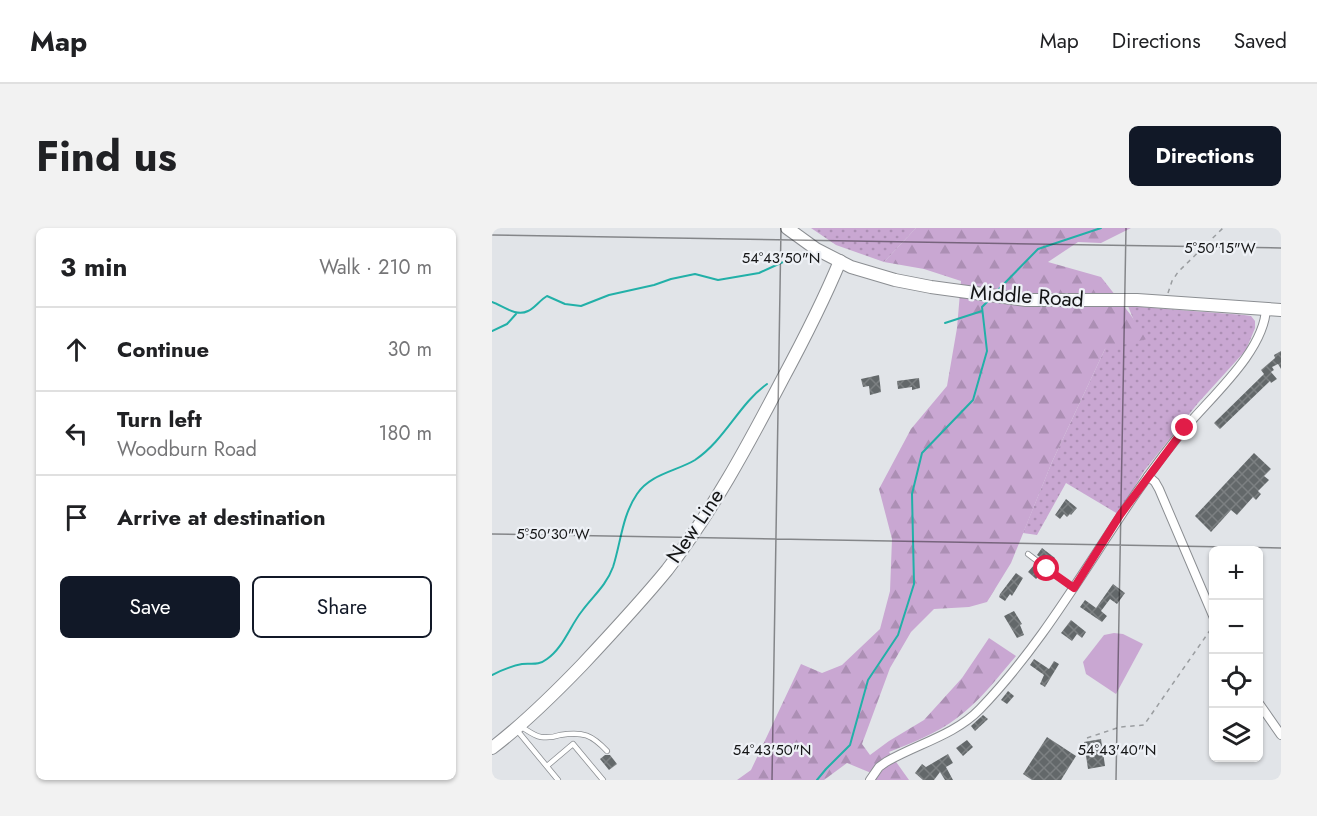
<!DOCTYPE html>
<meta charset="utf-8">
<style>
:root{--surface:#fff;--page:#f2f2f2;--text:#202124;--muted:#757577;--line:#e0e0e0;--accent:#111827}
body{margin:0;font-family:Jost,sans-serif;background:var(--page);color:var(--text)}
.controls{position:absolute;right:18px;bottom:18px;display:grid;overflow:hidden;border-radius:9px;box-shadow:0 2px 4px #0004}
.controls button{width:54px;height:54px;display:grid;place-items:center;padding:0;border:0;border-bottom:2px solid var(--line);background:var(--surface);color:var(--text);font:30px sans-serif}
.stop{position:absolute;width:18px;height:18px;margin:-14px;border:4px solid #e11d48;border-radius:50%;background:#fff}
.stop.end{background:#e11d48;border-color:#fff;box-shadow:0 2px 6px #0008}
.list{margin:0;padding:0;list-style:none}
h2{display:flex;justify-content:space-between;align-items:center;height:78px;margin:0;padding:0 24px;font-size:26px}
h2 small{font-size:20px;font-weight:400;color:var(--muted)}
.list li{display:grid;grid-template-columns:39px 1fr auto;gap:18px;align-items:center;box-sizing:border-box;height:84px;padding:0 24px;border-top:2px solid var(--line)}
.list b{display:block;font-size:22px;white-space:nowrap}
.list p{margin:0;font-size:20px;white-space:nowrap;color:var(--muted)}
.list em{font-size:20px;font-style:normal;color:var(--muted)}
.actions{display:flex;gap:12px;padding:18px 24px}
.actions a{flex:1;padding:14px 0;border:2px solid var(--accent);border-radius:9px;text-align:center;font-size:21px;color:var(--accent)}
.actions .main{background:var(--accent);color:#fff}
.icon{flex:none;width:33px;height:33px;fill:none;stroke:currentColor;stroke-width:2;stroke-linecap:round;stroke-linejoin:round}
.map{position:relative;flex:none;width:789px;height:552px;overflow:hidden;border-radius:9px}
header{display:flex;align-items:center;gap:36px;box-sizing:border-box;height:84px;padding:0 30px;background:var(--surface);border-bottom:2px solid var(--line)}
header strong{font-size:28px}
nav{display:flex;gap:33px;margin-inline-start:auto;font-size:21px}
.intro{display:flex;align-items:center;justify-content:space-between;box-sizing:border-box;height:144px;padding:0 36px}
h1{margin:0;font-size:42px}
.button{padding:15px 27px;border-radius:9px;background:var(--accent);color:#fff;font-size:21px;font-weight:700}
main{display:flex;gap:36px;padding:0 36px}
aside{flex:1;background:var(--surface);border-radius:9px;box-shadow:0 2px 4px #0004}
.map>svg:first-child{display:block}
.grass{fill:url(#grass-dots)}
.forest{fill:url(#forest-firs)}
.pitch{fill:#c9a7d2}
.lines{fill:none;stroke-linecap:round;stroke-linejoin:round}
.stream{stroke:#22b0a8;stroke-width:2}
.building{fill:url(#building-cross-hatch)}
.service-casing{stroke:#8b8e92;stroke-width:6}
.minor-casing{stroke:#8b8e92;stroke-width:10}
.secondary-casing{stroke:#8b8e92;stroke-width:14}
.path{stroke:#9a9da0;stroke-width:1.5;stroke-dasharray:4.5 4.5;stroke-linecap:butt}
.service{stroke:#fff;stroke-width:4.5}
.minor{stroke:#fff;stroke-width:8}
.secondary{stroke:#fff;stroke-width:12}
.route{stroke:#e11d48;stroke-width:8}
.ticks{fill:none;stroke:#141516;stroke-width:1.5;stroke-opacity:0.45}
.labels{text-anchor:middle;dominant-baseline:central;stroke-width:4.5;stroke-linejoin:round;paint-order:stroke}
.street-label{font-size:21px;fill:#141516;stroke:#eef1f6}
.ticks-label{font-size:15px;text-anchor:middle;fill:#141516;stroke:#eef1f6;stroke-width:4.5;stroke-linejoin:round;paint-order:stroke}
</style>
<header>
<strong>Map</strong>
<nav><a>Map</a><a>Directions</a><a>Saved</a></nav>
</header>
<div class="intro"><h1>Find us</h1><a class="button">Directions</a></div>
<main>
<aside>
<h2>3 min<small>Walk · 210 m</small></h2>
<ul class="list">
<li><svg class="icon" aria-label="ahead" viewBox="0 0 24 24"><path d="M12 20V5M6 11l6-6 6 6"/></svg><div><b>Continue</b></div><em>30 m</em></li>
<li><svg class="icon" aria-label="left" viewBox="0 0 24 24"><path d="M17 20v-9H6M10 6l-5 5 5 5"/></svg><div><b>Turn left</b><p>Woodburn Road</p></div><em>180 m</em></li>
<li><svg class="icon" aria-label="arrive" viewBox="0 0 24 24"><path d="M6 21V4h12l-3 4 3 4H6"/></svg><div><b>Arrive at destination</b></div></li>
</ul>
<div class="actions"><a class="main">Save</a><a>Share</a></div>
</aside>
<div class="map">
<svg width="789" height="552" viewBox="0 0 789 552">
<defs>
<pattern id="grass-dots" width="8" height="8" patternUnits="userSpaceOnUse" patternTransform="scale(1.5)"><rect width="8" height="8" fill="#c9a7d2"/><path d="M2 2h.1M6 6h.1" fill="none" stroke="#ac8fb4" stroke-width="1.8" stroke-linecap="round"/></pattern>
<pattern id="forest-firs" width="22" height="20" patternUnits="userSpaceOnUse" patternTransform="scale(1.5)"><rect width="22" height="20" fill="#c9a7d2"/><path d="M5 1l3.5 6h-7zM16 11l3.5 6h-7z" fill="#ac8fb4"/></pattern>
<pattern id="building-cross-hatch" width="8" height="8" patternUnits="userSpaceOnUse" patternTransform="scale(1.5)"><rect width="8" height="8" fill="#63686a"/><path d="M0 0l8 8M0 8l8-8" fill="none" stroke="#7c8082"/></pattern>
</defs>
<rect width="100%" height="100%" fill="#e1e4e8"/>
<!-- grass -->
<g class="grass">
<polygon points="319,0 424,0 392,34 344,17"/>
<polygon points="636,78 752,87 759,88 763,93 763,100 754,122 706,175 652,243 626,286 574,255 545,307 531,305 560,234 613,121 642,93"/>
</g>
<!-- forest -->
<path class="forest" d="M424 0H639L609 15 586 14 556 34 609 49 638 86 655 111 613 121 560 234 519 335 495 374 477 379 442 381 419 404 398 440 370 516 378 527 397 513 432 492 470 450 497 410 524 428C506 449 487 474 465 490 445 505 420 515 397 524L417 552H382L384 547 355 535 332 552H245L259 542 309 436 330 445 350 437 388 401 398 363 400 311 387 261 419 201 455 158 465 100 469 53 432 41 392 34Z"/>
<!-- pitch -->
<polygon class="pitch" points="622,405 631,406 651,416 624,466 594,446 591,434 612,407"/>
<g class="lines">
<!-- stream -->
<g class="stream">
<polyline points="505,63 546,21 609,0"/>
<path d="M0 74C11 78 24 89 36 83 42 81 48 72 55 68L73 76 89 78 117 67 162 57 179 51 203 46 226 52 267 45 291 34"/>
<polyline points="453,95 490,83"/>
<polyline points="0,103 15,96 24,86"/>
<path d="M0 447C10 442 19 438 30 436 40 435 46 438 55 431 71 420 78 398 90 383 101 368 114 358 121 339 129 314 130 288 145 266 158 246 185 243 203 232 233 212 247 176 275 156"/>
<polyline points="325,552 334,541 358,517 376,452 406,407 422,356 420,266 430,225 481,172 495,123 490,79 497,72"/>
</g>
</g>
<!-- building -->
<g class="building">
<polygon points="789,123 789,141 786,136 780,139 782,142 779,144 785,151 779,155 778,153 728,201 722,195 772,146 769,142 783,130 782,127"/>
<polygon points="387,147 389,164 378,167 377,158 371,159 369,151"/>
<polygon points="427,150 428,160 420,162 420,159 406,161 405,153"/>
<polygon points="762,225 779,241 772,248 777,252 766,263 769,266 764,272 761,269 745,287 739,282 719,304 703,288"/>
<polygon points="574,271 585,280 579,287 578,286 575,289 572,286 568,291 563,287"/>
<polygon points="550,320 563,330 560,335 555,332 554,334 545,327"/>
<polygon points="542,337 556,347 552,352 547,348 544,351 536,344"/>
<polygon points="524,345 531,350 520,368 518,366 513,373 507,369 508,366"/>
<polygon points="621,356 633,365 625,376 618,371 609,383 615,388 610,394 588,379 593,372 604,380"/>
<polygon points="522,383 530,396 528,397 532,407 525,410 512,388"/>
<polygon points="579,392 594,404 590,410 585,406 580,413 569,405"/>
<polygon points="542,431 557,441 562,433 567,436 553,459 548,456 552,447 538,437"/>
<polygon points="516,463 522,468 515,476 509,472"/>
<polygon points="491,487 496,491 483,503 479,498"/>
<polygon points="555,509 584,528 569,552 540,552 531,546"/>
<polygon points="609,511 613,538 596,541 592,514"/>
<polygon points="475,512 481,519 471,528 464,520"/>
<polygon points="456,526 461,535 454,539 461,552 453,552 448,544 442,552 431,552 423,545 430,536 434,539"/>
<polygon points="113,527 118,527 125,536 117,542 108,531"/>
</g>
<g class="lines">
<defs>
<g id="service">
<polyline points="536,326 582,361"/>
<path d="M28 498C35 502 42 508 49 509 56 510 62 509 68 507 91 503 100 507 115 523"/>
<polyline points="24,501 66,552"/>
<polyline points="55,538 81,516 111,552"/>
</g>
<g id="minor">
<polyline points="656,248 663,254 667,261 722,390"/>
<polyline points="766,474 789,507"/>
<path d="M378 552 387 539 394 534C425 516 463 507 488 481 570 396 619 288 694 199 720 168 773 122 774 80"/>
</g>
<g id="secondary">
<polyline points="295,0 324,21 359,39 403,52 439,59 534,72 645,72 789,82"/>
<path d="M0 520C33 495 62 466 90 437 119 406 148 375 175 342 220 284 256 217 290 152 311 113 331 74 348 33"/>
</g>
</defs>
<!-- service casing -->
<use href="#service" class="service-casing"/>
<!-- minor casing -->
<use href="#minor" class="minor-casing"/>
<!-- secondary casing -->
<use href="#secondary" class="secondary-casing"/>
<!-- path -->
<g class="path">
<polyline points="676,65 680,53 686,44 731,0"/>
<polyline points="595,510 628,499 652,497 721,398"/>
</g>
<!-- service -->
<use href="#service" class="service"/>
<!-- minor -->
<use href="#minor" class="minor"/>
<!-- secondary -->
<use href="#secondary" class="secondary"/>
</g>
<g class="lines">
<!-- route -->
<polyline class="route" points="555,341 582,360 628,287 693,200"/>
</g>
<!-- ticks -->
<path class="ticks" d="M0 7 789 20M0 306 789 320M280 552 289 0M624 552 634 0"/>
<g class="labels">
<!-- street labels -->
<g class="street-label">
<text transform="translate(535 68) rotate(4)">Middle Road</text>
<text transform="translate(203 298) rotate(-56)">New Line</text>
</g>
</g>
<g class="ticks-label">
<text x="728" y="25">5°50'15"W</text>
<text x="289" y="35">54°43'50"N</text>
<text x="61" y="311">5°50'30"W</text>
<text x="280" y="527">54°43'50"N</text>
<text x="625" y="527">54°43'40"N</text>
</g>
</svg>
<div class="controls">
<button>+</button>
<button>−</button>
<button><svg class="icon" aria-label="locate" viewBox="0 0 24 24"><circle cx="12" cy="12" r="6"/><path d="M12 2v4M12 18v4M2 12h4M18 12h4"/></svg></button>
<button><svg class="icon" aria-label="layers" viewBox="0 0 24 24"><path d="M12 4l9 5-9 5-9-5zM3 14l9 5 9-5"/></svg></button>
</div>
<div class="stop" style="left:555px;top:341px"></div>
<div class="stop end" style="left:693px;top:200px"></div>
</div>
</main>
